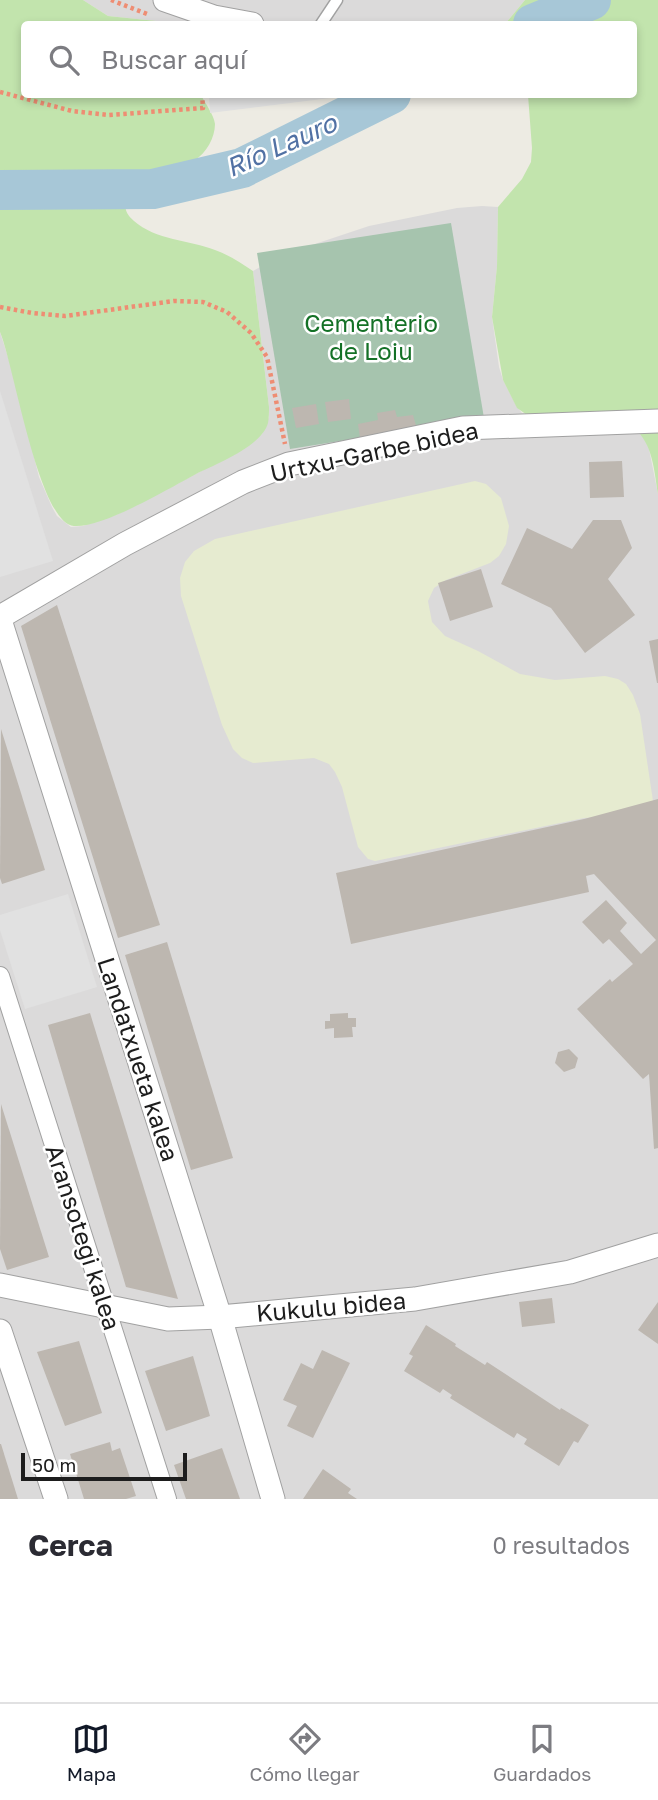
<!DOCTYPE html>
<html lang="es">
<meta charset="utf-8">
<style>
:root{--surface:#fff;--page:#f7f7f7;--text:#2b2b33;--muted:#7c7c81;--line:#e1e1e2;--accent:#111827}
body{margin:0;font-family:"Golos Text",sans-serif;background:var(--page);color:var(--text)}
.scale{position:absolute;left:21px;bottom:18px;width:166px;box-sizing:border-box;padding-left:7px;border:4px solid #1d1d1d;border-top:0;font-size:19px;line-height:24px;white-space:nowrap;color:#1d1d1d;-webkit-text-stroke:5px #fff;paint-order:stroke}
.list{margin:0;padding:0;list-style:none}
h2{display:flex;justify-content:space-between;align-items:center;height:91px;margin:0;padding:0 28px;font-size:30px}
h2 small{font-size:23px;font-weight:400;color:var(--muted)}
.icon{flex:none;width:38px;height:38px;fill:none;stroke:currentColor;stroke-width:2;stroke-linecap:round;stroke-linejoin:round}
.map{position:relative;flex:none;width:658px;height:1499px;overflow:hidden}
.search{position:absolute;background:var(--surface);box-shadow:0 4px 10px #0003;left:21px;right:21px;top:21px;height:77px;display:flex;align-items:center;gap:18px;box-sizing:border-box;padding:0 24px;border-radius:7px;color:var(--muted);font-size:26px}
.sheet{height:203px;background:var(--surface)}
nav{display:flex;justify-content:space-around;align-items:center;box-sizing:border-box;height:98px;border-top:2px solid var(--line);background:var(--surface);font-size:19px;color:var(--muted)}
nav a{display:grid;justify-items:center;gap:4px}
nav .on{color:var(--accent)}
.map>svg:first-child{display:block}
.residential{fill:#dbdada}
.farmland{fill:#e6ebd0}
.grass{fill:#c2e4ad}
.cemetery{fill:#a6c4ae}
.parking{fill:#e1e1e1}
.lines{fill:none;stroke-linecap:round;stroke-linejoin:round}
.river{stroke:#a7c7d7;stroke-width:40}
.building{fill:#bdb7b0}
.service-casing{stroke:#a1a1a1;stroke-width:13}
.pedestrian-casing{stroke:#a1a1a1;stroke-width:20}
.minor-casing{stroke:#a1a1a1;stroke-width:25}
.path{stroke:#ee8d73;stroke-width:4.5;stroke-dasharray:3.5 3.5;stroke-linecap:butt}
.service{stroke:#fff;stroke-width:10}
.pedestrian{stroke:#fff;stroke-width:18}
.minor{stroke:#fff;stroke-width:23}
.labels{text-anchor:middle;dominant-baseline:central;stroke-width:5;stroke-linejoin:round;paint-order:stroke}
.park-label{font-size:24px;fill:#147126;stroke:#fff}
.street-label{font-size:24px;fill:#1d1d1d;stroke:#fff}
.water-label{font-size:26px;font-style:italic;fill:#5171a4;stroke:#fff}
</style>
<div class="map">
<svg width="658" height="1499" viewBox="0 0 658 1499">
<rect width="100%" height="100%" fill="#edebe3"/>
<!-- residential -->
<g class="residential">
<polygon points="83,0 525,0 505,24 167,24 166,22 108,16"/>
<polygon points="482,206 498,207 497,266 492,317 499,367 503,380 517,407 522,413 634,428 644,438 649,449 658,494 658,1499 0,1499 0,332 14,376 39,477 52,507 57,516 71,527 83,526 118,514 173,486 239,451 262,434 269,417 269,407 253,271 279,256 369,226 457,208"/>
</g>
<!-- farmland -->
<polygon class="farmland" points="475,481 486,484 501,498 509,526 506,544 499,556 490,563 446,580 434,588 428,601 432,622 445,636 478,651 520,674 555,680 605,676 618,679 626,684 633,695 640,714 653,801 624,815 584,818 375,861 368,859 358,847 342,787 335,772 329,764 314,758 253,763 242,758 233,749 222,725 181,596 180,578 185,562 194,551 215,539"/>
<!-- grass -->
<g class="grass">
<path d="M0 0H83L108 16 166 22 167 24H24V94L201 95C205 103 214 115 215 124 215 138 206 153 195 160 177 173 124 175 125 203 125 211 128 216 134 221 155 240 190 240 215 250 229 255 241 263 253 271L269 407C269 412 269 418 268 423 262 446 216 464 196 474 168 489 103 528 74 526 39 524 14 365 0 332Z"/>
<path d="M525 0H658V494C654 470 653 444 634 428L530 417 517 408 503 380 492 317 497 266 498 207 522 179 531 162 532 148 528 95 634 94V24H505Z"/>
</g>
<!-- cemetery -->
<polygon class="cemetery" points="451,223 484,418 290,449 257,253"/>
<!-- parking -->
<g class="parking">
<polygon points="209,95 209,94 335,95 330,98 210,113"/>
<polygon points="0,391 53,561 0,577"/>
<polygon points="68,894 97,987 25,1009 0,930 0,915"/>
</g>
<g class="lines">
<!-- river -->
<g class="river">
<polyline points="533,24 591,0"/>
<polyline points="0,190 153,189 242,168 391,94"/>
</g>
</g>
<!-- building -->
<g class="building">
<polygon points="349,399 351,419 328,422 325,402"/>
<polygon points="316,404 319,424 296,428 292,408"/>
<polygon points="395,410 397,417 413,415 417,429 360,438 358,424 378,420 377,413"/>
<polygon points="622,461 624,497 590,498 589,462"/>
<polygon points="593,520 621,520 632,548 608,579 635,615 585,653 551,608 501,584 527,528 572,549"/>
<polygon points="481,569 493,607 450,621 438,583"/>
<polygon points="57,605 160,925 118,938 21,626"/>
<polygon points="658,639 658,683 657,683 649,641"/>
<polygon points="1,729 45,870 2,884 0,878"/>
<polygon points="658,799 658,1148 654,1149 649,1074 643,1079 577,1009 610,979 612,982 633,964 609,939 603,944 582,922 606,900 627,923 620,931 641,954 656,940 594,874 586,876 589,892 351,944 336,873 584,819"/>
<polygon points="167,942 233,1158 191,1170 125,955"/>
<polygon points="90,1013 178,1299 126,1287 48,1025"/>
<polygon points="348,1013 348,1018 356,1018 356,1027 352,1027 353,1037 334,1038 334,1028 325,1029 325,1021 330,1021 330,1014"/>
<polygon points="569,1049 578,1058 575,1068 564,1072 555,1063 558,1052"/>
<polygon points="1,1104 49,1257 7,1270 0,1249"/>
<polygon points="552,1298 555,1323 522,1327 519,1302"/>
<polygon points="658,1302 658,1344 638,1330"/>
<polygon points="426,1325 456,1344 455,1346 485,1365 487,1362 560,1410 561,1408 589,1425 578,1443 574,1441 559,1466 524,1444 527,1439 517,1433 514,1438 450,1398 452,1395 443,1389 440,1393 404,1371 413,1356 409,1354"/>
<polygon points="79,1341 102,1413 65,1426 37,1352"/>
<polygon points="322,1350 350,1363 313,1438 287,1426 297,1406 283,1400 301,1363 313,1369"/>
<polygon points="193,1356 210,1416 166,1431 145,1371"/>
<polygon points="110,1442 112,1451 120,1448 136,1496 126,1499 84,1499 70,1454"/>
<polygon points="0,1444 1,1444 18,1499 0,1499"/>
<polygon points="222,1448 240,1499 186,1499 174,1465"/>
<polygon points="323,1469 351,1489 348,1493 357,1499 303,1499"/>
</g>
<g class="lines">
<defs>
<polyline id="service" points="321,24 337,0"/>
<polyline id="pedestrian" points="0,976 167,1499"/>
<g id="minor">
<polyline points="165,0 214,17 252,24"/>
<polyline points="0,617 125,544 243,482 289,464 463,428 658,421"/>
<polyline points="0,620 220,1317 273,1499"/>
<polyline points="0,1285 168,1319 220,1317 415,1299 570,1272 658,1245"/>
<polyline points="0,1331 56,1499"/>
</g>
</defs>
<!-- service casing -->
<use href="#service" class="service-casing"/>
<!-- pedestrian casing -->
<use href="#pedestrian" class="pedestrian-casing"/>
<!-- minor casing -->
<use href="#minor" class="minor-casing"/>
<!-- path -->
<g class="path">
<polyline points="111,0 147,14"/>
<polyline points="0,92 72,111 109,115 203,108 202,94"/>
<polyline points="0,307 32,313 65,316 174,301 203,302 227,312 251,333 267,357 285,444"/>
</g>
<!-- service -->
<use href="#service" class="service"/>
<!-- pedestrian -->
<use href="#pedestrian" class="pedestrian"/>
<!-- minor -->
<use href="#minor" class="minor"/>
</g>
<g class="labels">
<!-- park labels -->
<g class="park-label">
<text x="371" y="322">Cementerio<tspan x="371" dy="28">de Loiu</tspan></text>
</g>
<!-- street labels -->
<g class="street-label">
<text transform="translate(374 451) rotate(-12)">Urtxu-Garbe bidea</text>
<text transform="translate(139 1059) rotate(72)">Landatxueta kalea</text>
<text transform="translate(84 1237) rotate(72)">Aransotegi kalea</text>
<text transform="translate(331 1306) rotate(-5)">Kukulu bidea</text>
</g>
<!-- water labels -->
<g class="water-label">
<text transform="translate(281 145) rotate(-24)">Río Lauro</text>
</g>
</g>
</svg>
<div class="scale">50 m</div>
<div class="search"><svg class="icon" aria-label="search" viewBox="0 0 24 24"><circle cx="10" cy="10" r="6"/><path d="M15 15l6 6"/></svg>Buscar aquí</div>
</div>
<section class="sheet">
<h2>Cerca<small>0 resultados</small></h2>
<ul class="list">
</ul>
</section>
<nav>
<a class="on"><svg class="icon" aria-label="map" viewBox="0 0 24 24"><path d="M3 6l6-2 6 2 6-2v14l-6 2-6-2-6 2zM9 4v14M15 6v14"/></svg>Mapa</a>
<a><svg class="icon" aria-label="directions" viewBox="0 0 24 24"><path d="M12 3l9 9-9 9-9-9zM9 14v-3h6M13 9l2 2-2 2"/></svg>Cómo llegar</a>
<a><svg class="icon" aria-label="saved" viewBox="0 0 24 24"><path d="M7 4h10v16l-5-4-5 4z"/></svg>Guardados</a>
</nav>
